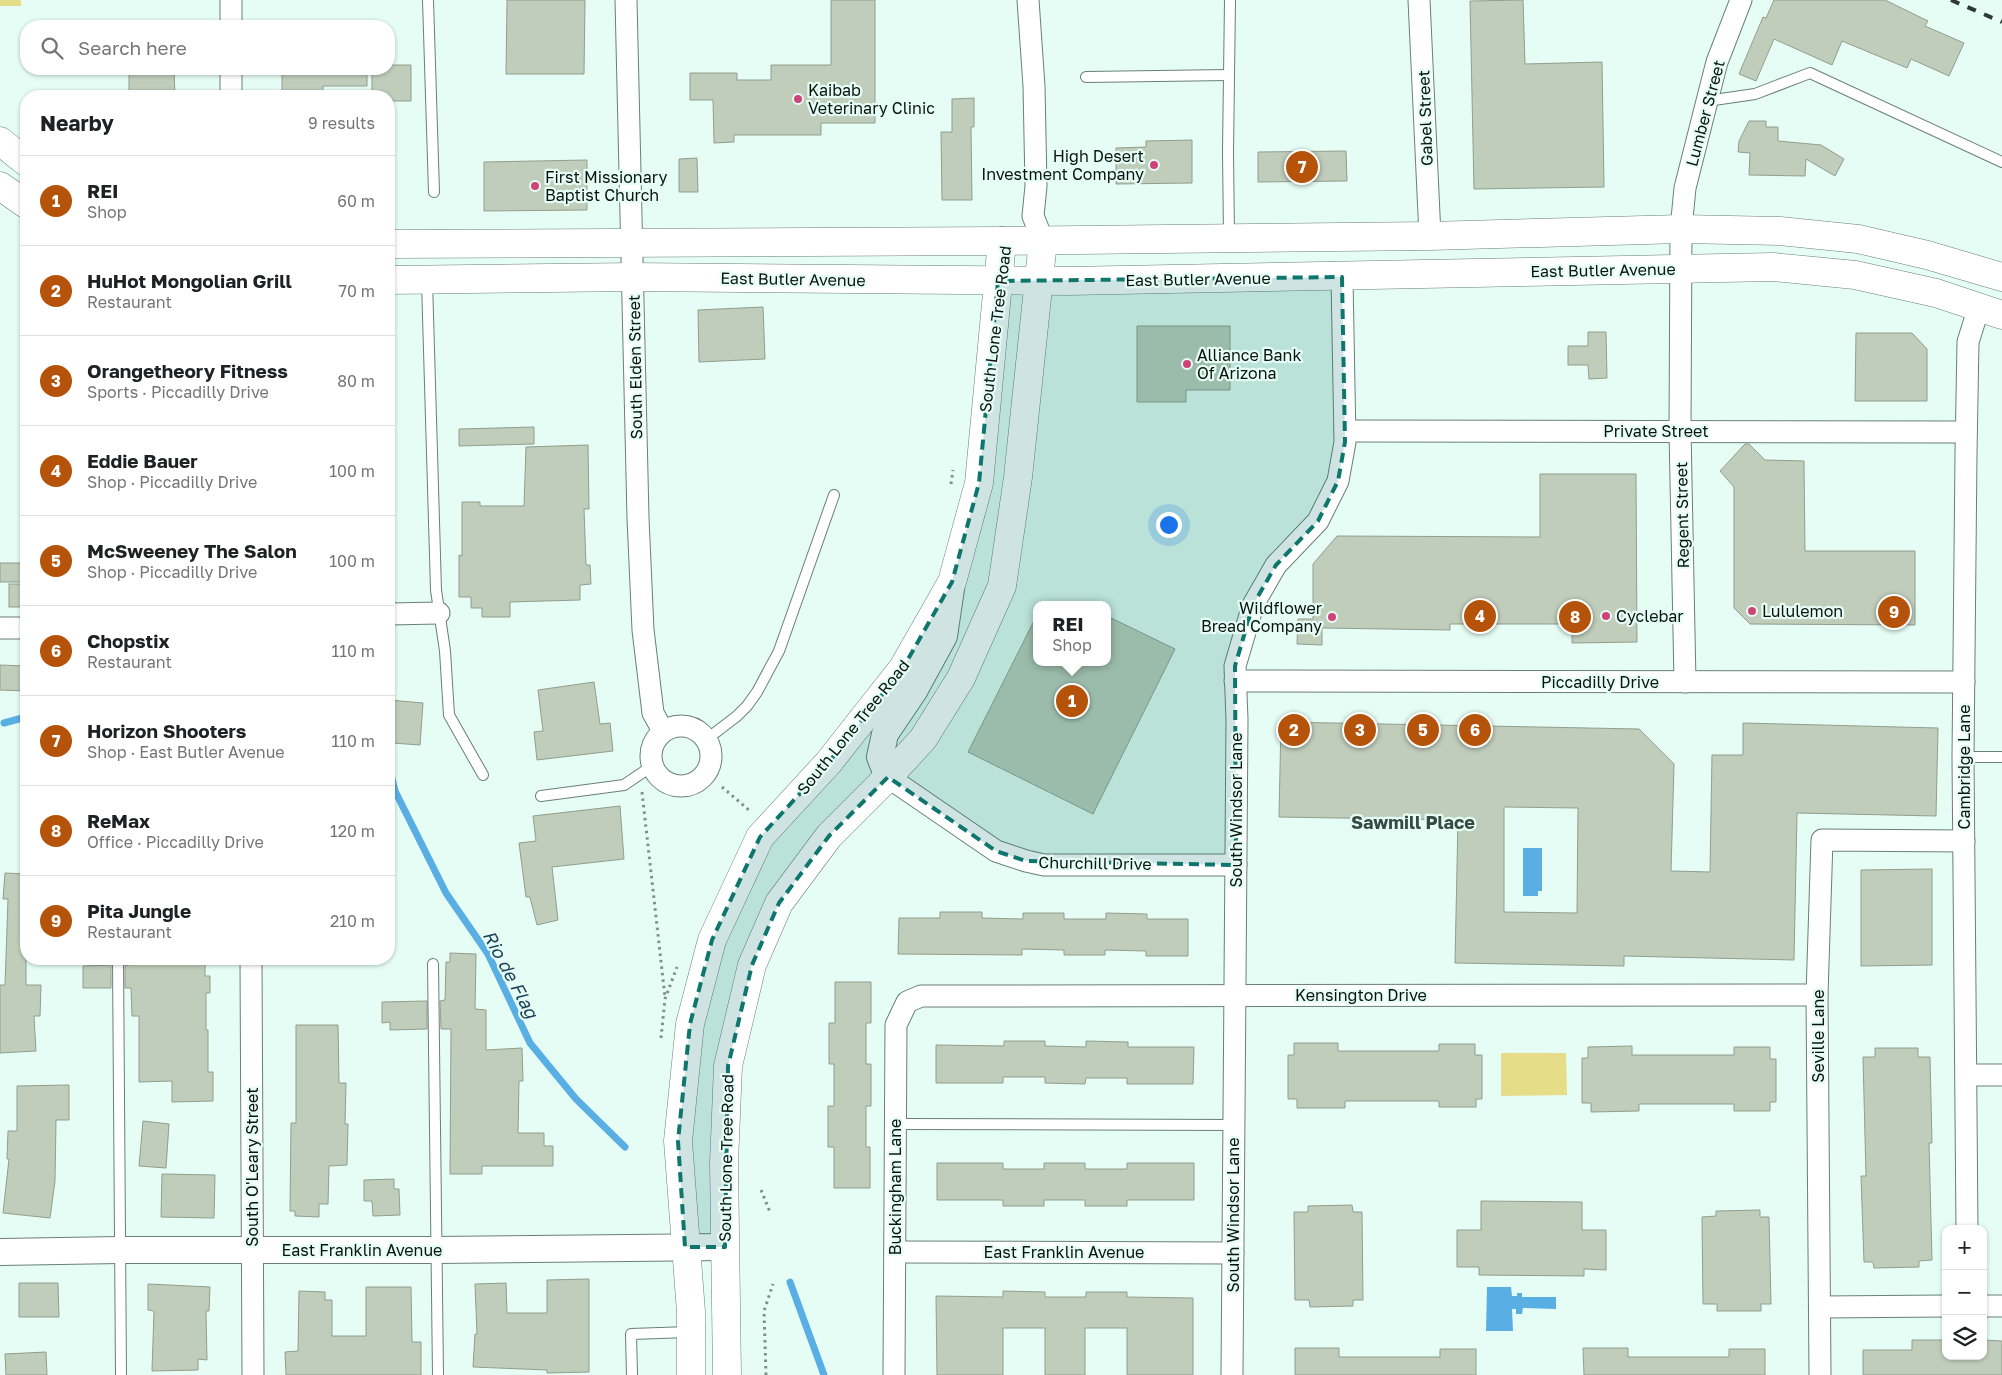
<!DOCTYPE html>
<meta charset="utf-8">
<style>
:root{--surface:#fff;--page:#f6f6f6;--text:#202124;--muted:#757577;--line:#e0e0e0;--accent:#b45309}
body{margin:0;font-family:"Golos Text",sans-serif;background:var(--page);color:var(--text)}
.controls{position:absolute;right:15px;bottom:15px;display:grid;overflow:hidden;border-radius:10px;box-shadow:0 1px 4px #0004}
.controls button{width:45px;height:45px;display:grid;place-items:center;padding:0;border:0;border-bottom:1px solid var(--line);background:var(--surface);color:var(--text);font:25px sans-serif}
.you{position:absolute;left:1168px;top:524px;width:18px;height:18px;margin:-12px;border:4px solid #fff;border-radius:50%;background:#1a73e8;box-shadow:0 0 0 8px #1a73e833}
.badge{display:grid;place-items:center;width:32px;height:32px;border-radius:50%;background:var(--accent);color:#fff;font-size:16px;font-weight:700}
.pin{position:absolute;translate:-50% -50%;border:2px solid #fff;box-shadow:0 1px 5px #0006}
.popup{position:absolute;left:1033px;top:601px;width:78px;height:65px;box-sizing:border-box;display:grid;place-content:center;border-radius:10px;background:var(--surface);filter:drop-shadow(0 1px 4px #0005);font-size:16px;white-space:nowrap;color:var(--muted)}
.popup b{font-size:19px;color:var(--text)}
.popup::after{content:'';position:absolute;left:50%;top:100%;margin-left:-10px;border:10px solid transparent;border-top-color:var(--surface)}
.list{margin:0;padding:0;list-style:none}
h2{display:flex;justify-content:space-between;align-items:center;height:65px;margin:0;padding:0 20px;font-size:21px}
h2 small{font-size:16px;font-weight:400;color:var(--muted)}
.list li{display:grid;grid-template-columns:32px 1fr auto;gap:15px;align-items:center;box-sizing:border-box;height:90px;padding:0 20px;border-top:1px solid var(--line)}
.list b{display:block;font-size:19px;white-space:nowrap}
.list p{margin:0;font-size:16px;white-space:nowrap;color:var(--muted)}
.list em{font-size:16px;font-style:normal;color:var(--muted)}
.icon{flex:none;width:28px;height:28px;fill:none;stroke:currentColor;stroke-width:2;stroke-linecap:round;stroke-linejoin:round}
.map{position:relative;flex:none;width:2002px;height:1375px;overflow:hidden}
.search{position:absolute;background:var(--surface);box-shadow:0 1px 4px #0004;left:20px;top:20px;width:375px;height:55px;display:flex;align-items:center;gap:12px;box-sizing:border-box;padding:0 18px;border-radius:20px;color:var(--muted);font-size:19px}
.panel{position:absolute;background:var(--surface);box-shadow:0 1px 4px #0004;left:20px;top:90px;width:375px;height:875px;border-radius:20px}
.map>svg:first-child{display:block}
.green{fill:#e6dd89}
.water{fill:#59aee3}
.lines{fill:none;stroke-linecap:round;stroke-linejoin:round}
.stream{stroke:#59aee3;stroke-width:7}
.building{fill:#c0cdbb;stroke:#929e8e;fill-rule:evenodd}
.service-casing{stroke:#6a7f77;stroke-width:12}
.minor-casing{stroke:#6a7f77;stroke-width:23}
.tertiary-casing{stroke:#6a7f77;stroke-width:28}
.secondary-casing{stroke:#6a7f77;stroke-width:29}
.path{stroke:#7f8f89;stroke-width:3;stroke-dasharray:2.5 4;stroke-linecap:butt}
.service{stroke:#fff;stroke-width:10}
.minor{stroke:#fff;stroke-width:21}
.tertiary{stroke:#fff;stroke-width:26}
.secondary{stroke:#fff;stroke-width:28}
.rail{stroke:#2d3733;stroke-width:4;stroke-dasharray:9 9;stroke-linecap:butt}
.marked{fill:#0f766e;fill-opacity:0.2;stroke:#0f766e;stroke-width:4;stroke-dasharray:10 6;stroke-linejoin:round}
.poi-dot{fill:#cf4478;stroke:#e5fdf4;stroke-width:2}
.labels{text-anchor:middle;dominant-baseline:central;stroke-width:4.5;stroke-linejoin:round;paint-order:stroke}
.poi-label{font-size:16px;fill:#0b1310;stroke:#e5fdf4;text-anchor:start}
.street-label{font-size:16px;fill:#0b1310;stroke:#e5fdf4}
.neighbourhood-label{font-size:18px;font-weight:bold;fill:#364942;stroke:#e5fdf4}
.water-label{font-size:18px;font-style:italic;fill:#1d4158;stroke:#e5fdf4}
</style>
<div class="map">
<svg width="2002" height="1375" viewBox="0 0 2002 1375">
<rect width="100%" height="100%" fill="#e5fdf4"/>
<!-- green -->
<g class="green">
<rect x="0" y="0" width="21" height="6"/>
<polygon points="1501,1053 1566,1053 1567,1095 1501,1096"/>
</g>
<!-- water -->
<g class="water">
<polygon points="1523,848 1542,848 1542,891 1538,891 1538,896 1523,896"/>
<polygon points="1487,1287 1511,1287 1512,1296 1517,1296 1517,1293 1522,1293 1522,1297 1556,1297 1556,1309 1523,1308 1522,1314 1516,1314 1516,1309 1512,1309 1513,1331 1486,1331"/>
</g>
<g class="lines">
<!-- stream -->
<g class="stream">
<polyline points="4,723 26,717"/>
<polyline points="389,766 395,791 446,893 488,954 530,1043 576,1099 625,1147"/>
<polyline points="790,1282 824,1375"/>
</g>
</g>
<!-- building -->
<g class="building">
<polygon points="507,0 585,0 584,74 506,74"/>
<polygon points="831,0 875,0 875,123 821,123 821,135 734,135 734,142 714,143 713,100 690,100 690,73 737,73 737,80 771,80 771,65 831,65"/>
<polygon points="1523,0 1525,64 1602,62 1604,187 1474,189 1470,1"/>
<polygon points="1774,0 1885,0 1928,21 1925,26 1964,43 1949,76 1911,59 1907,68 1842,41 1832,65 1774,39 1756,81 1739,74 1763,17 1766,18"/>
<polygon points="389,65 411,65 411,101 389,101 389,96 372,96 372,69 389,69"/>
<polygon points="129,69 174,69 175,96 149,96 149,92 129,92"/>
<polygon points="282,69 367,69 367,86 323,86 323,95 282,95"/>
<polygon points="974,98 974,127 971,127 972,200 942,200 941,132 952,132 952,99"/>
<polygon points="1749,121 1766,121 1766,127 1778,127 1778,141 1821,145 1844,159 1835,176 1806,159 1805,176 1749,175 1750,153 1738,152 1739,141"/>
<polygon points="1192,140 1192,183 1116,184 1116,148 1146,147 1146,141"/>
<polygon points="1346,151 1347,181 1258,182 1258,152"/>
<polygon points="697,158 698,192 679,192 679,159"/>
<polygon points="587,160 587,210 484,211 484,162"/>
<polygon points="763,307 765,359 699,362 698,310"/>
<polygon points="1137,326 1230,326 1230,390 1186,390 1186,402 1137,402"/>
<polygon points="1588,332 1606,332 1607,378 1589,379 1588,365 1568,365 1568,346 1588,346"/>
<polygon points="1856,333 1912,333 1927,349 1927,401 1855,401"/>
<polygon points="534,427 534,444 459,446 459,429"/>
<polygon points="1745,444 1749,444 1765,460 1804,461 1805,551 1915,551 1915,625 1750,624 1734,608 1734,487 1720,471"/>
<polygon points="588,445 589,509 584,509 586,565 590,565 591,584 580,585 580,600 510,602 510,617 482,617 482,608 471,608 471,597 459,597 459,555 462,556 462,502 480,502 480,506 524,506 526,447"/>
<polygon points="1540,474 1636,474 1637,642 1572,643 1572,624 1450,624 1450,630 1322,628 1322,645 1297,644 1298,619 1313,619 1313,564 1337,536 1540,537"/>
<rect x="0" y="563" width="21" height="19"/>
<rect x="9" y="584" width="17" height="23"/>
<polygon points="1037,615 1037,662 1107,662 1107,616 1175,649 1093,814 968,752"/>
<polygon points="0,665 26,666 26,691 0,690"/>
<polygon points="594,682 600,724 610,723 613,751 537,760 534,732 543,731 538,690"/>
<polygon points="389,700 423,703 420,745 392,743 394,719 389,719"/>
<path d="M1281 722 1639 729 1674 764 1671 871 1710 872 1712 755H1743V723L1938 728 1936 816 1797 813 1794 960 1624 956V966L1455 963 1458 820 1279 817ZM1504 807 1578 808 1577 913 1504 912Z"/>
<polygon points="620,806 624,859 552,867 558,920 537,925 530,897 526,897 519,843 536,841 533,816"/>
<polygon points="1932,869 1932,965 1861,966 1861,870"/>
<polygon points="5,873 26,874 26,985 41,985 40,1016 34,1016 36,1051 0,1053 0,985 5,985 8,899 3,899"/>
<polygon points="940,912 982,912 982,918 1023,919 1023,913 1064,913 1064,919 1106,919 1106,913 1147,914 1147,919 1188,919 1188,956 1146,956 1146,951 1105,950 1105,955 1064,955 1064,950 1022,949 1022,955 898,954 899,918 940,918"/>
<polygon points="450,953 476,954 475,1009 486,1010 486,1050 522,1048 523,1081 519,1081 518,1133 544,1133 544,1146 553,1146 553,1166 482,1166 482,1174 450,1174 451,1029 441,1029 440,1001 445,1000 446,962 450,962"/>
<polygon points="129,959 205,959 205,976 210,976 210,993 206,993 206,1030 208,1030 208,1072 213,1072 213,1101 172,1102 172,1081 139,1082 139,1016 132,1016 131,988 125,988 125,965 129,965"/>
<polygon points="111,965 111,988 83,988 83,966"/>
<polygon points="835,982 871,982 871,1023 866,1023 866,1064 871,1064 871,1106 866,1106 866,1147 870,1147 870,1188 834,1188 834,1147 828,1147 828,1106 834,1106 834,1064 829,1064 829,1023 835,1023"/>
<polygon points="427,1001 427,1029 390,1030 390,1022 382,1023 382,1002"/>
<polygon points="296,1025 338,1025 339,1083 346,1083 345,1124 348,1124 347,1165 329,1166 328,1204 319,1204 319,1217 295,1216 295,1211 290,1211 291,1123 296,1123"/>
<polygon points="1004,1041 1045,1041 1045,1046 1086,1047 1086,1041 1128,1042 1128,1047 1194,1047 1193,1084 1127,1084 1127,1078 1086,1078 1085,1084 1045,1083 1045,1077 1003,1077 1003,1083 936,1083 936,1045 1004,1046"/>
<polygon points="1294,1043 1338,1043 1338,1051 1439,1051 1439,1044 1475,1044 1475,1055 1482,1055 1482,1099 1476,1099 1476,1107 1439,1107 1439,1101 1345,1101 1345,1108 1297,1108 1297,1099 1288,1099 1288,1055 1294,1055"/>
<polygon points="1632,1046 1632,1055 1734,1055 1734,1047 1770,1047 1770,1059 1776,1059 1776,1102 1770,1102 1770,1111 1734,1111 1734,1104 1639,1104 1639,1111 1591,1112 1591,1103 1582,1103 1582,1058 1588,1058 1588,1047"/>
<polygon points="1875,1048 1918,1048 1918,1057 1930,1057 1932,1143 1929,1143 1932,1260 1919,1261 1919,1267 1874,1268 1873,1262 1864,1262 1861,1176 1866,1176 1863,1057 1875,1057"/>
<polygon points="69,1085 69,1120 56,1120 55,1181 50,1218 3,1213 9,1159 7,1159 8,1131 17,1131 17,1086"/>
<polygon points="143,1121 169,1124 166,1168 139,1166"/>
<polygon points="937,1163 1003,1163 1003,1169 1044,1169 1044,1163 1085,1163 1085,1169 1127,1169 1127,1163 1194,1163 1194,1200 1127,1200 1127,1206 1085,1206 1085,1200 1044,1200 1044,1206 1003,1206 1003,1200 937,1200"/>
<polygon points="162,1174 215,1175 214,1218 161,1217"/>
<polygon points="394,1179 394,1189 399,1189 400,1215 373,1216 372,1201 364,1201 364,1180"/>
<polygon points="1481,1201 1582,1202 1582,1230 1606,1230 1606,1270 1584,1269 1584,1276 1479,1275 1479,1267 1457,1267 1457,1230 1481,1230"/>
<polygon points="1352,1205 1353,1212 1362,1212 1363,1300 1353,1300 1353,1306 1310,1307 1309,1300 1295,1300 1294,1212 1308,1212 1308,1206"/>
<polygon points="1760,1210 1760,1217 1769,1217 1771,1304 1761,1304 1761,1311 1717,1311 1717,1304 1703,1304 1702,1217 1716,1216 1716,1211"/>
<polygon points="589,1279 589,1372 547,1373 547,1370 473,1367 475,1334 477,1334 475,1284 506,1283 507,1313 547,1313 547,1280"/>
<polygon points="19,1283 58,1283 59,1317 19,1317"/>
<polygon points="148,1284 210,1287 209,1311 206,1311 207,1360 198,1359 198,1370 152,1371 154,1311 148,1310"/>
<polygon points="366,1287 411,1287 412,1342 421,1342 421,1375 286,1375 285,1352 298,1351 299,1291 325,1292 325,1300 332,1300 332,1336 366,1336"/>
<polygon points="1003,1291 1045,1292 1045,1297 1086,1297 1086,1292 1127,1292 1127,1297 1193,1298 1193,1375 1127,1375 1127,1328 1085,1328 1085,1375 1045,1375 1045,1328 1003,1328 1003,1375 937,1375 936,1296 1003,1297"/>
<polygon points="1912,1340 1946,1340 1946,1356 1983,1356 1983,1340 2002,1341 2002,1375 1863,1375 1863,1350 1912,1350"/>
<polygon points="1295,1348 1339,1348 1339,1357 1440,1357 1440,1349 1476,1349 1476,1375 1295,1375"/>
<polygon points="1583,1348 1628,1348 1628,1357 1729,1357 1729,1349 1765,1349 1765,1375 1584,1375"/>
<polygon points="46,1352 47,1375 6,1375 5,1354"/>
</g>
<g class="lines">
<defs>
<g id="service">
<polyline points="428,0 434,192"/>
<polyline points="1086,77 1229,75"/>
<polyline points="1707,101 1755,94 1810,73 2002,162"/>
<polyline points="1229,236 1228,152 1230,0"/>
<polyline points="427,281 436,590 445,651 449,715 483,775"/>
<polyline points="707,739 737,716 747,706 757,692 779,651 834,495"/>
<polyline points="1963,757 2002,757"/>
<polyline points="541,796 624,785 652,766"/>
<polyline points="118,959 121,1375"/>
<polyline points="433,964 438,1375"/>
<polyline points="896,1124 1234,1125"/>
<polyline points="632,1375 631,1334 689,1332"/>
</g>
<g id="minor">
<polyline points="231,0 231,26"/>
<polyline points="626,0 638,518 643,630 653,713 663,731"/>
<polyline points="1028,0 1034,86 1036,186 1033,216 1043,241"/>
<polyline points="1419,0 1430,236"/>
<polyline points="231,69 231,96"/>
<polyline points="1345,431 1966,432"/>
<polyline points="389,614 439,613"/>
<polyline points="0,628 26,628"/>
<polyline points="1235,681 1964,682"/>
<polyline points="1685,682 1680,430 1681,229 1685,188 1707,101 1717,62 1741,0"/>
<circle cx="681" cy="756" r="30"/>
<polyline points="888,777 996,851 1026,861 1044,865 1236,865"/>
<polyline points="251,959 253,1375"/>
<polyline points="1966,1075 2002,1075"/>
<polyline points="1967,1229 1963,757 1966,454 1968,342 1979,307"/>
<polyline points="895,1252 1233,1253"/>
<polyline points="1983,1306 2002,1306"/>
<polyline points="1820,1307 1946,1306"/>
<polyline points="894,1375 896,1025 907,1002 921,996 1817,995"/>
<polyline points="1232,1375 1237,720 1235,666 1253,605 1276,565 1318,521 1338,481 1345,442 1342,277"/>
<polyline points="1820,1375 1817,995 1822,840 1964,841"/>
</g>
<g id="tertiary">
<polyline points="888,777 880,757 885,734 914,691 944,636 952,582"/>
<polyline points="0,1252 120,1250 436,1250 725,1247"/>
</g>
<g id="secondary">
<polyline points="0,141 26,162"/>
<polyline points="0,186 26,204"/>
<polyline points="389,244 1002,241 1430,236 1681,229 1780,231 1858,239 1927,255 2002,277"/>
<polyline points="389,280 633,277 1069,281 1773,267 1855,275 1936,293 2002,315"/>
<polyline points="691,1375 691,1312 678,1141 690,1024 712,940 760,837 829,762 903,668 952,582 979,483 1002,241"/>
<polyline points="727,1375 724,1163 728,1066 752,965 779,903 829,836 888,777 923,739 961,678 1002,586 1018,477 1043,241"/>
</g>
</defs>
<!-- service casing -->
<use href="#service" class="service-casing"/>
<!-- minor casing -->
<use href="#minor" class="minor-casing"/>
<!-- tertiary casing -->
<use href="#tertiary" class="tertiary-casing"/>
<!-- secondary casing -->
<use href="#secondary" class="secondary-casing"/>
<!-- path -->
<g class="path">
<polyline points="951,484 953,470"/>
<polyline points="722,787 750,811"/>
<polyline points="642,792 665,997"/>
<polyline points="661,1038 665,999 677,967"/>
<polyline points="761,1190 770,1212"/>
<polyline points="766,1375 764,1311 773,1284"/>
</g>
<!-- service -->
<use href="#service" class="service"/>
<!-- minor -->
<use href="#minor" class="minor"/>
<!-- tertiary -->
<use href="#tertiary" class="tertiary"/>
<!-- secondary -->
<use href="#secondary" class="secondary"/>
<!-- rail -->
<polyline class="rail" points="1951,0 2002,22"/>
</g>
<!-- marked area -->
<path class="marked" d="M1342 277 1345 442 1338 481 1318 521 1276 565 1253 605 1235 666 1236 865 1026 861 996 851 888 777 829 836 779 903 752 965 728 1066 725 1247H685L678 1141 690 1024 712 940 760 837 829 762 903 668 952 582 979 483 998 281Z"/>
<!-- markers -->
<g class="poi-dot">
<circle cx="798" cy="99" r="5"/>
<circle cx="1154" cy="165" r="5"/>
<circle cx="535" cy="186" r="5"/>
<circle cx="1187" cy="364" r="5"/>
<circle cx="1752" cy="611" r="5"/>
<circle cx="1606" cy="616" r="5"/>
<circle cx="1332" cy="617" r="5"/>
</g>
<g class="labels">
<!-- poi labels -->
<g class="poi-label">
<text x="808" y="90">Kaibab<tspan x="808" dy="18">Veterinary Clinic</tspan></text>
<text x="1144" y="156" text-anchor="end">High Desert<tspan x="1144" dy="18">Investment Company</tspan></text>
<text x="545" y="177">First Missionary<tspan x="545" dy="18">Baptist Church</tspan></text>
<text x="1197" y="355">Alliance Bank<tspan x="1197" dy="18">Of Arizona</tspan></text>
<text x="1322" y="608" text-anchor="end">Wildflower<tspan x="1322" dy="18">Bread Company</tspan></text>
<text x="1762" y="611">Lululemon</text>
<text x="1616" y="616">Cyclebar</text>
</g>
<!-- street labels -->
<g class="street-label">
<text transform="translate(1705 113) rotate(-75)">Lumber Street</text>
<text transform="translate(1425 118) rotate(-92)">Gabel Street</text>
<text transform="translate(1603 270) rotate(-1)">East Butler Avenue</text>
<text transform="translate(793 279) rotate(1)">East Butler Avenue</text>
<text transform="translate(1198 279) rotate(-1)">East Butler Avenue</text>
<text transform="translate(995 329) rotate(-83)">South Lone Tree Road</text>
<text transform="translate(635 367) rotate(-91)">South Elden Street</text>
<text x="1656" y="431">Private Street</text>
<text transform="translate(1682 515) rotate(-91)">Regent Street</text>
<text x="1600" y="682">Piccadilly Drive</text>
<text transform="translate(853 727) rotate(-51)">South Lone Tree Road</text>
<text transform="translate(1964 767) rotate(-90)">Cambridge Lane</text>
<text transform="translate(1236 810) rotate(-90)">South Windsor Lane</text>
<text transform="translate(1095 863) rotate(1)">Churchill Drive</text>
<text x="1361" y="995">Kensington Drive</text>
<text transform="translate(1818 1036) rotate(-90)">Seville Lane</text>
<text transform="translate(726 1158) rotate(-89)">South Lone Tree Road</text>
<text transform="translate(252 1167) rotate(-90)">South O'Leary Street</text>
<text transform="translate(895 1187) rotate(-90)">Buckingham Lane</text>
<text transform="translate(1233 1215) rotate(-90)">South Windsor Lane</text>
<text x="362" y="1250">East Franklin Avenue</text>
<text x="1064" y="1252">East Franklin Avenue</text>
</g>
<!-- neighbourhood labels -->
<g class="neighbourhood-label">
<text x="1413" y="822">Sawmill Place</text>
</g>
<!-- water labels -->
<g class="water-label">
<text transform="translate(511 974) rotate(62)">Rio de Flag</text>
</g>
</g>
</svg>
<div class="controls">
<button>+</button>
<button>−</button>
<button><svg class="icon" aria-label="layers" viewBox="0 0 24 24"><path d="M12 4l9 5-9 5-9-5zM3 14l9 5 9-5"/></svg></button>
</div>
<div class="you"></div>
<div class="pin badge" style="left:1072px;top:701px">1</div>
<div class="popup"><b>REI</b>Shop</div>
<div class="pin badge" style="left:1294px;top:730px">2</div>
<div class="pin badge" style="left:1360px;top:730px">3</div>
<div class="pin badge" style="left:1480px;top:616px">4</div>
<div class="pin badge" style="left:1423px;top:730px">5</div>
<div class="pin badge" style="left:1475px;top:730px">6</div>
<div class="pin badge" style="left:1302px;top:167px">7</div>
<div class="pin badge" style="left:1575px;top:617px">8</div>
<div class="pin badge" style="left:1894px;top:612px">9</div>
<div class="search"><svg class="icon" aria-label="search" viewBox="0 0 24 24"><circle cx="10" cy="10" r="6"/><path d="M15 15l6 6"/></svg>Search here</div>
<section class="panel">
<h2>Nearby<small>9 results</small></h2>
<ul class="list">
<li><span class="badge">1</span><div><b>REI</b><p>Shop</p></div><em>60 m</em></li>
<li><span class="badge">2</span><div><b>HuHot Mongolian Grill</b><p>Restaurant</p></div><em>70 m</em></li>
<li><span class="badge">3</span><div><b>Orangetheory Fitness</b><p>Sports · Piccadilly Drive</p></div><em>80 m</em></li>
<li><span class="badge">4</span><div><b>Eddie Bauer</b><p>Shop · Piccadilly Drive</p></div><em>100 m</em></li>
<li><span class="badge">5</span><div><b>McSweeney The Salon</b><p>Shop · Piccadilly Drive</p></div><em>100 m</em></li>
<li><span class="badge">6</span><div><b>Chopstix</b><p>Restaurant</p></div><em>110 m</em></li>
<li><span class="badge">7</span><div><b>Horizon Shooters</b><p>Shop · East Butler Avenue</p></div><em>110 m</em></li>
<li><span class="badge">8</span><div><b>ReMax</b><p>Office · Piccadilly Drive</p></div><em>120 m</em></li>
<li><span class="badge">9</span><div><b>Pita Jungle</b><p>Restaurant</p></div><em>210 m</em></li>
</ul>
</section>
</div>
